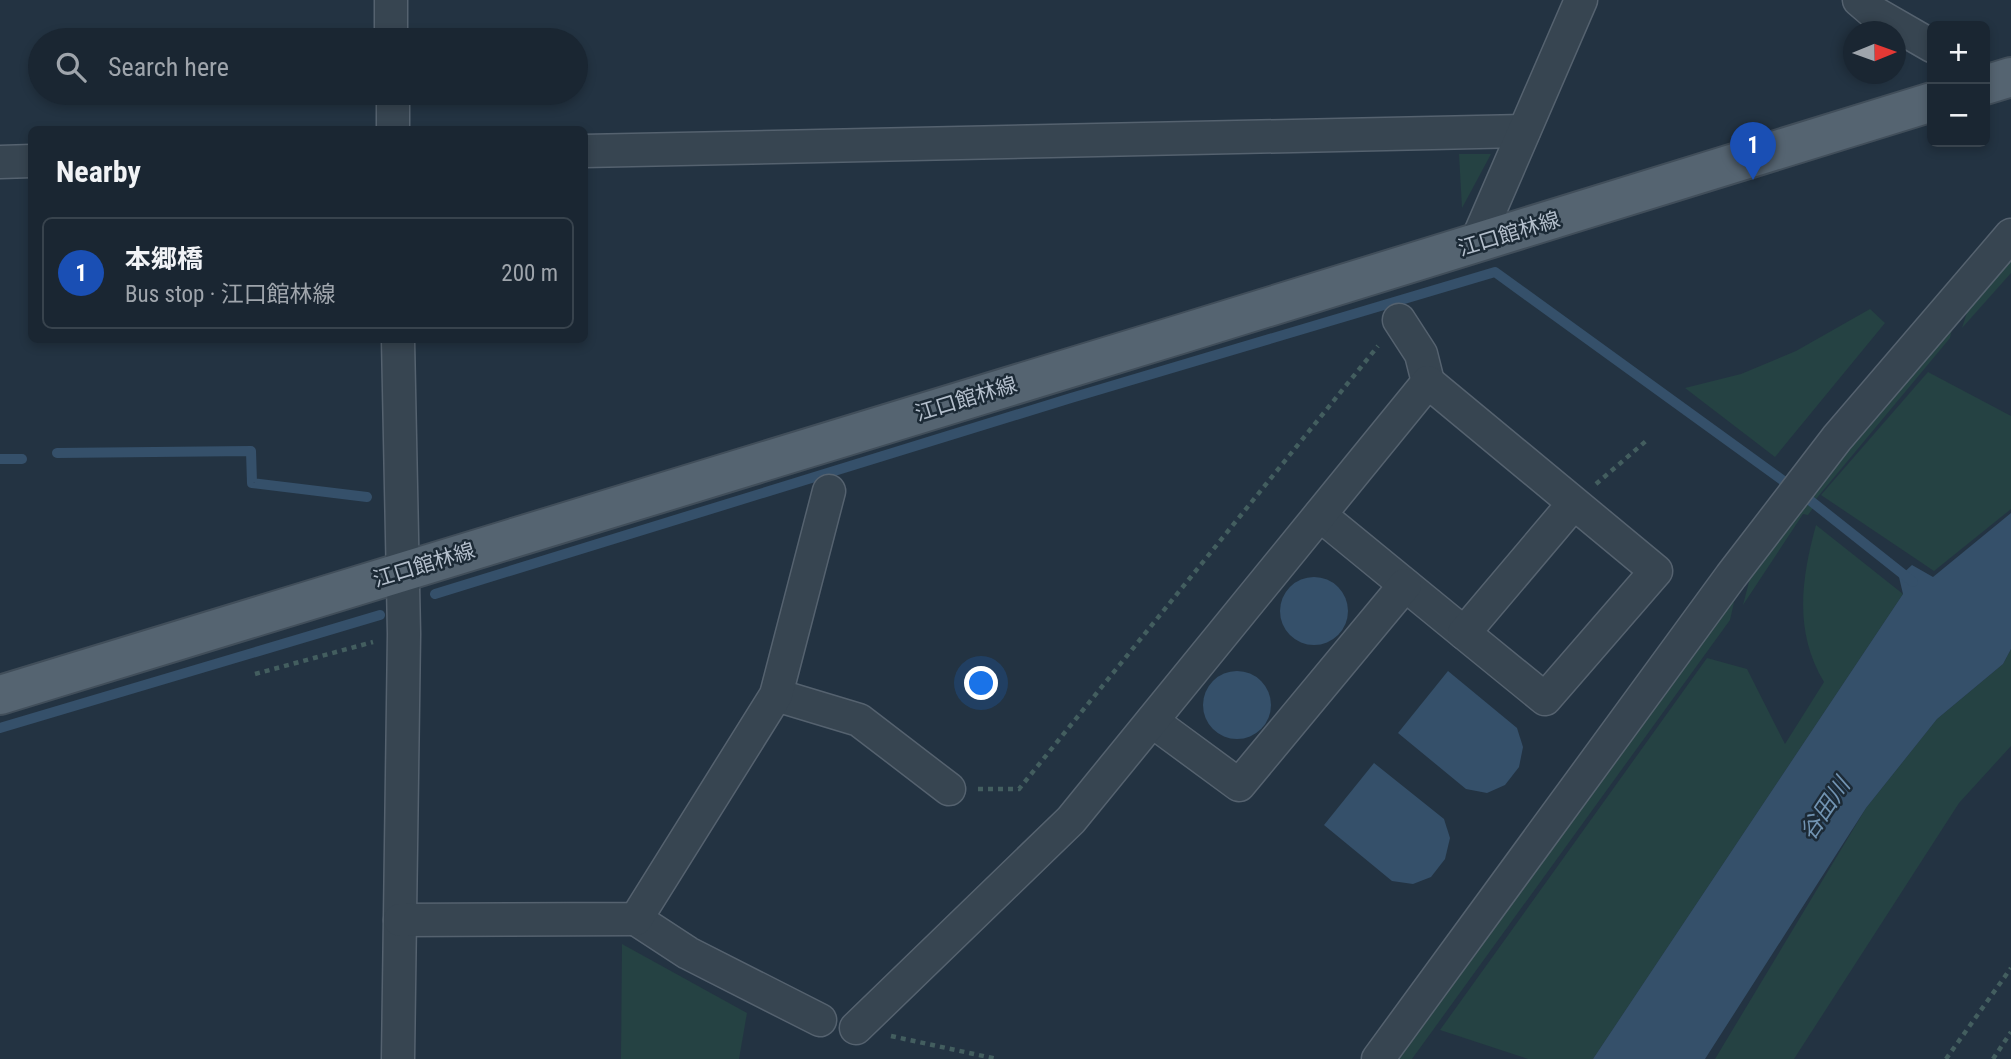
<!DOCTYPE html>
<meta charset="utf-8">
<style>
:root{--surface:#1a2632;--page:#232e3a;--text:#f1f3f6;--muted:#9fa5ac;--line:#38434d;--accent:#bca0f2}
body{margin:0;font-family:"Roboto Condensed","Noto Sans JP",sans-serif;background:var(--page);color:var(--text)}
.controls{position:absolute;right:21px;top:21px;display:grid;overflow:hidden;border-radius:10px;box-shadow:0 4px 10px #0003}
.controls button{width:63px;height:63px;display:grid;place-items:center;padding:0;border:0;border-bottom:2px solid var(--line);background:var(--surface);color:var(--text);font:35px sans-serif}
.compass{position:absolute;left:1843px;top:21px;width:63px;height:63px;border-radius:50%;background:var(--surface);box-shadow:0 4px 10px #0003;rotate:89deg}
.you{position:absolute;left:982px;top:684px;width:24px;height:24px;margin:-18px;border:5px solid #fff;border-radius:50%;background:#1a73e8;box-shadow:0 0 0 10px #1a73e833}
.badge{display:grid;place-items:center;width:46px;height:46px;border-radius:50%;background:var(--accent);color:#fff;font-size:23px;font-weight:700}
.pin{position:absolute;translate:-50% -58px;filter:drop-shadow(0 2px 4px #0008)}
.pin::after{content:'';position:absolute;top:37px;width:24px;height:21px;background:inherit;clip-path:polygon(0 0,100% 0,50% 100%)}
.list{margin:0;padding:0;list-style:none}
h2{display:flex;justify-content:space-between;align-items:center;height:91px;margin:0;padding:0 28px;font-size:30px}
h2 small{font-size:23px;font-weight:400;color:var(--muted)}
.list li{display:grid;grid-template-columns:46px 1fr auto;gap:21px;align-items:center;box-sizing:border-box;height:112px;margin:0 14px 14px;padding:0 14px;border:2px solid var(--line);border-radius:10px}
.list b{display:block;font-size:26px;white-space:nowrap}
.list p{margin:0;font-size:23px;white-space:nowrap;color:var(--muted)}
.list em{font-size:23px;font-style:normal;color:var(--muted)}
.icon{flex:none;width:38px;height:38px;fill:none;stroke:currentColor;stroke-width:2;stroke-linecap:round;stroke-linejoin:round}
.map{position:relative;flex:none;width:2011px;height:1059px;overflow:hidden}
.search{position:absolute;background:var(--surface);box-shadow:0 4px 10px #0003;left:28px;top:28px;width:560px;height:77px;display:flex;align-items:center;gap:18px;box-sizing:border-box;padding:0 24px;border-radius:38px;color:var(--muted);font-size:26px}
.panel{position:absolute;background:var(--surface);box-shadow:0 4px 10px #0003;left:28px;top:126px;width:560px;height:217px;border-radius:10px}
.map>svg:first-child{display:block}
.green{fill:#254243}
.water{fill:#35506a}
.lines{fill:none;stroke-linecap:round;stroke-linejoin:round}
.stream{stroke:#35506a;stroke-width:10}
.minor-casing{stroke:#55626f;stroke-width:35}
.major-casing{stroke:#414e5a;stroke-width:42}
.path{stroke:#435e5f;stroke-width:4.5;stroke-dasharray:5 5;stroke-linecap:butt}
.minor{stroke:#374551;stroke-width:32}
.major{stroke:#556471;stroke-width:38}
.labels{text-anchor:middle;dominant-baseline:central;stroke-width:5;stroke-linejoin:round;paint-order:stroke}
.street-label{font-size:21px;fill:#b4bfcc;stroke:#1c2a36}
.water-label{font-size:23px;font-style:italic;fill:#7193b1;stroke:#1c2a36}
</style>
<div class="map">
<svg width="2011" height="1059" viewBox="0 0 2011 1059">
<rect width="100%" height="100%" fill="#233342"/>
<!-- green -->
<g class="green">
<polygon points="1459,154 1491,154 1462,208"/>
<polygon points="2011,243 2011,273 1962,328 1976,284"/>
<polygon points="1958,303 1950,338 1816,499 1805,491"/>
<polygon points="1870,309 1885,323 1775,457 1685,388 1741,374 1796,351"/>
<polygon points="1928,372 2011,416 2011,509 1934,571 1821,495"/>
<polygon points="1796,499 1813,508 1808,515 1803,514 1743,605 1757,551"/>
<path d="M1816 525 1903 594 1593 1059H1528L1440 1030 1707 658 1747 669 1785 744 1824 682C1794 632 1801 580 1816 525Z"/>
<polygon points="1742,567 1730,620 1412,1059 1386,1059"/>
<polygon points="2011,649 2011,746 1959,803 1794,1059 1715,1059 1866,808 1937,719 2003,664"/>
<polygon points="622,944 747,1013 739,1059 621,1059"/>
</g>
<!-- water -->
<g class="water">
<polygon points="2011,513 2011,649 2003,664 1937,719 1866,808 1705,1059 1593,1059 1903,594 1899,577 1912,565 1933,577"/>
<circle cx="1314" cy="611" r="34"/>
<polygon points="1448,671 1517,728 1523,747 1519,767 1505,785 1487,793 1466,789 1398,733"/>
<circle cx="1237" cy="705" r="34"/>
<polygon points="1374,763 1444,819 1450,838 1445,859 1431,877 1413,884 1392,881 1324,825"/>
</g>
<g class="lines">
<!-- stream -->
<g class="stream">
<polyline points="57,453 251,451 252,483 367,497"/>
<polyline points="0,459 22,459"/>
<polyline points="435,594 1071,398 1495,272 1807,498 1913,582"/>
<polyline points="0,728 380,615"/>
</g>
<defs>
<g id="minor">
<polyline points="391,0 391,40"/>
<polyline points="1859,0 1873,12 1932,46"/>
<polyline points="393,93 393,130"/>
<polyline points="584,151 1524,131"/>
<polyline points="0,162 32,161"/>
<polyline points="1475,245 1581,0"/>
<polyline points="1399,320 1421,354 1428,382"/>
<polyline points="398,340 404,634 398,1059"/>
<polyline points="1320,515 1464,633"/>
<polyline points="776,695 859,720 949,789"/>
<polyline points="1152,721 1239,785 1405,585"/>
<polyline points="636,919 688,953 820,1020"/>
<polyline points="400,920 636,919 776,695 829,491"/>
<polyline points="856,1028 1071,820 1428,382 1656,571 1545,699 1464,633 1574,503"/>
<polyline points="1378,1059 1731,576 1837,438 2011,235"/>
</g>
<g id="major">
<polyline points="1985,85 2011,77"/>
<path d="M0 695C644 497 1289 303 1932 102"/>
</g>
</defs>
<!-- minor casing -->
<use href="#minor" class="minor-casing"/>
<!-- major casing -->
<use href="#major" class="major-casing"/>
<!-- path -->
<g class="path">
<polyline points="1596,484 1646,441"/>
<polyline points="255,674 373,642"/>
<polyline points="978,789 1019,789 1378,346"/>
<polyline points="891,1036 997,1059"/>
<polyline points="1946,1059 2011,968"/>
<polyline points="1993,1059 2011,1032"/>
</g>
<!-- minor -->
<use href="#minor" class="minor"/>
<!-- major -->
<use href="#major" class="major"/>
</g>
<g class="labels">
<!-- street labels -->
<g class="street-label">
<text transform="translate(1509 234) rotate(-17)">江口館林線</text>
<text transform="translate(966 399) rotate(-17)">江口館林線</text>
<text transform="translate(424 565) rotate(-17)">江口館林線</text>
</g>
<!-- water labels -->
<g class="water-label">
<text transform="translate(1825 809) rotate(-56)">谷田川</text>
</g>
</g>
</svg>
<div class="controls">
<button>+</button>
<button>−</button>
</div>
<svg class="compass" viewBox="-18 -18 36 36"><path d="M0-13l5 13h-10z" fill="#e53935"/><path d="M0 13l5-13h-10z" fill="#9fa5ac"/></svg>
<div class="you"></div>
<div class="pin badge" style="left:1753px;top:180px;background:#1a4fb4">1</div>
<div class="search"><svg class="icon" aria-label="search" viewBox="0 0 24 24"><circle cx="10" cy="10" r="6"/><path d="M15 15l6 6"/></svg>Search here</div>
<section class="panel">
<h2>Nearby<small></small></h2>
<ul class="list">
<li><span class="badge" style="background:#1a4fb4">1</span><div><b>本郷橋</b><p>Bus stop · 江口館林線</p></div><em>200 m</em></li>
</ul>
</section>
</div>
